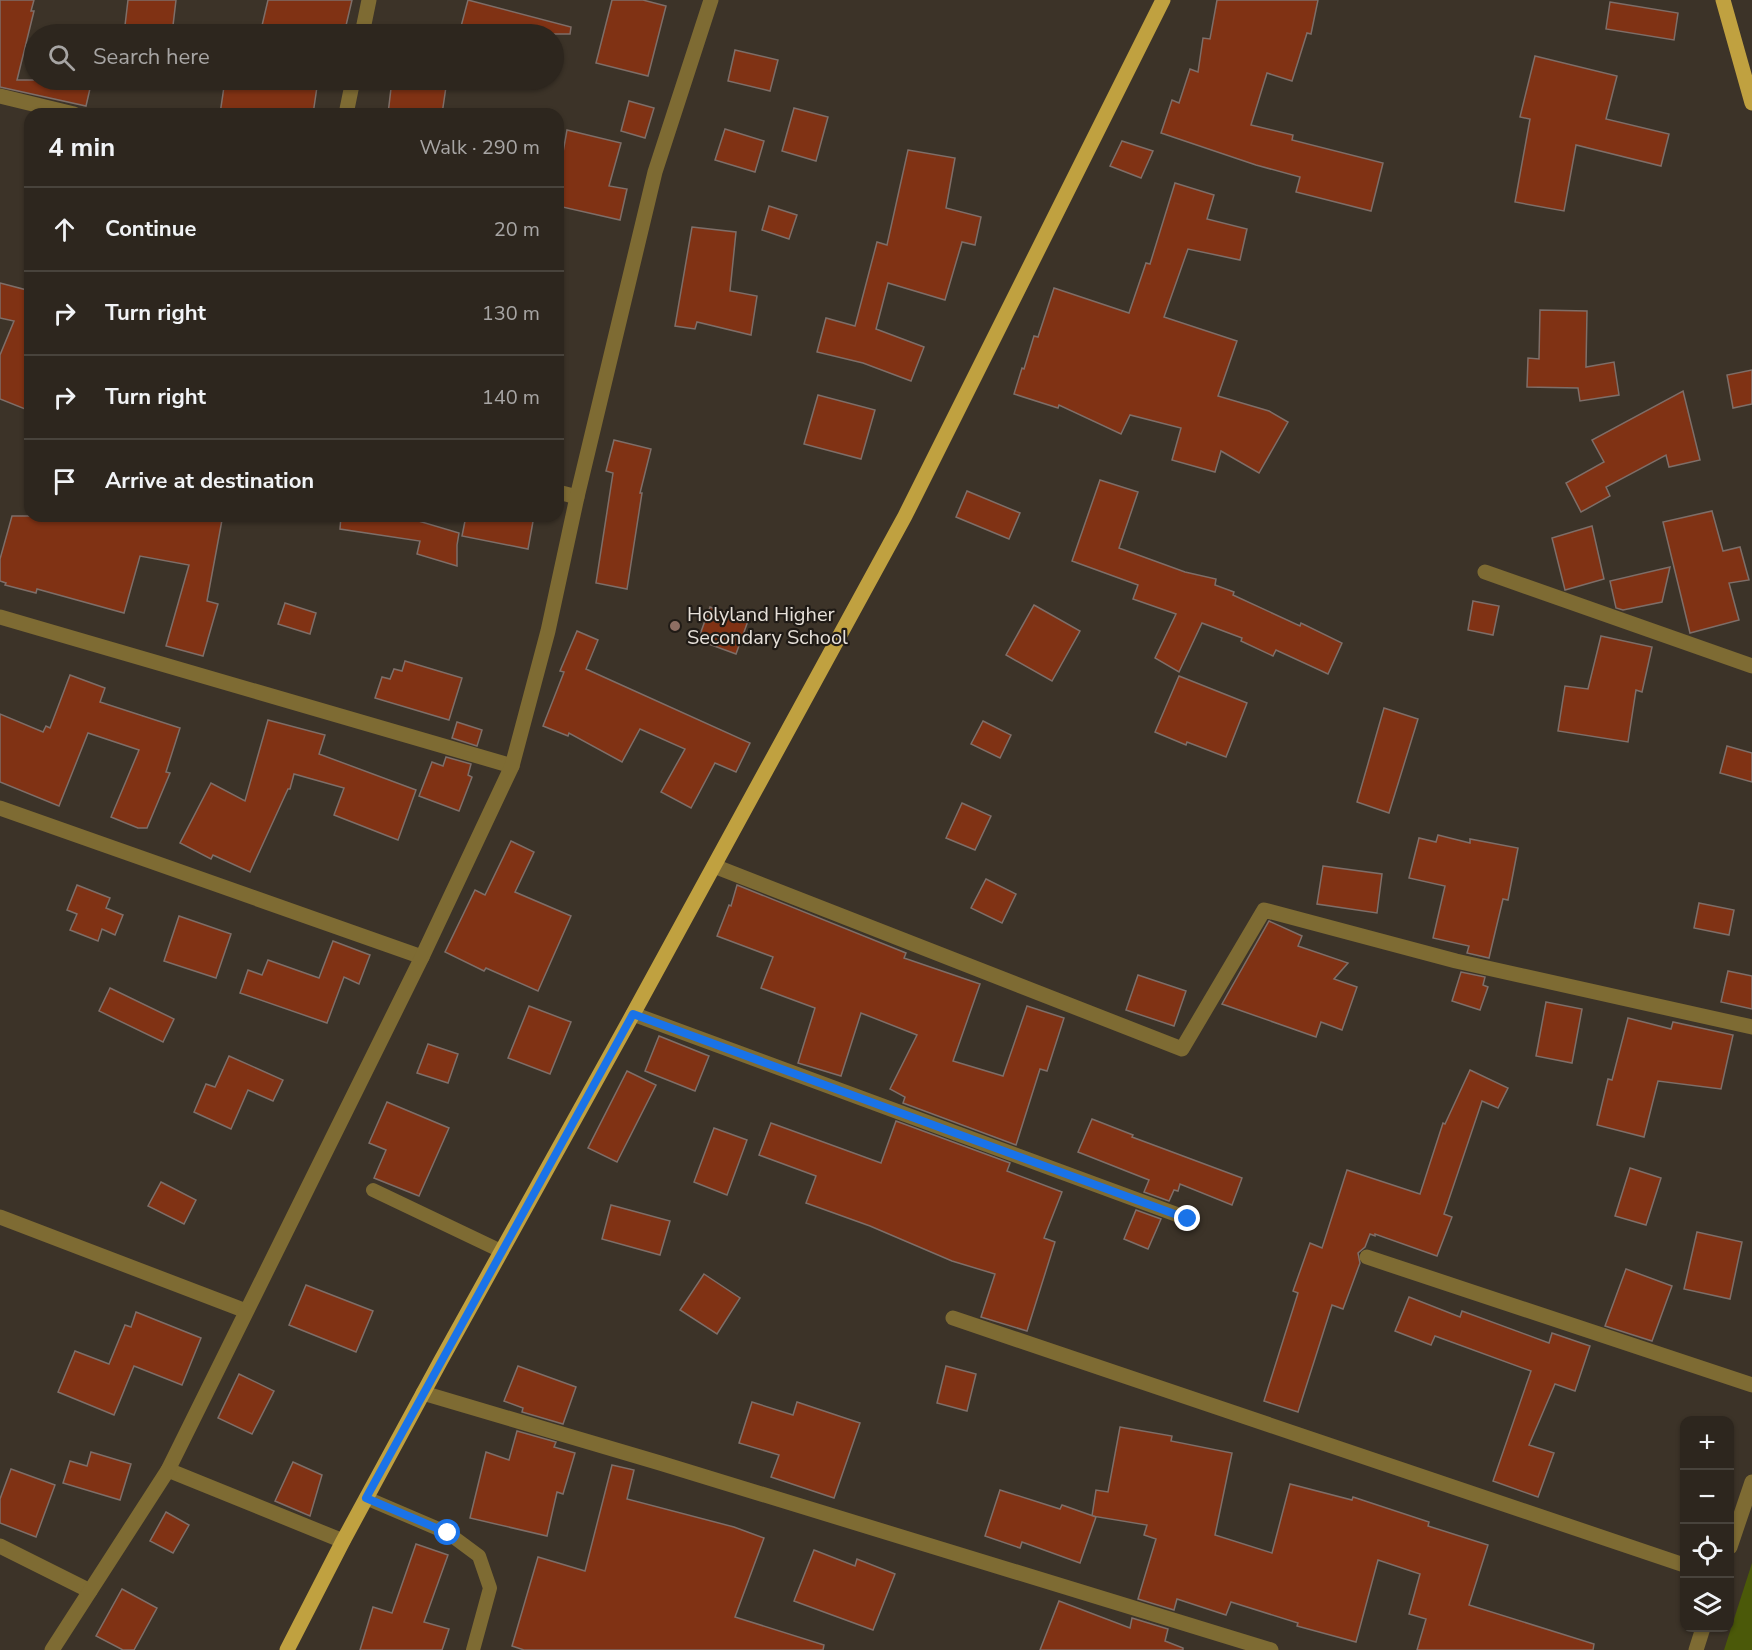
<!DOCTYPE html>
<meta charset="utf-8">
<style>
:root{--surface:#2d261e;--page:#352e27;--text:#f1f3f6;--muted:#a7a5a4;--line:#48433c}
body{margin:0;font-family:"Nunito Sans",sans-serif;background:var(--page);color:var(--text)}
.controls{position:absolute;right:18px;bottom:18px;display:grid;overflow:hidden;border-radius:12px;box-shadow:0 2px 4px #0004}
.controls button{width:54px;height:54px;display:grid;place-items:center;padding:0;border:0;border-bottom:2px solid var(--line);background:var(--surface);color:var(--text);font:30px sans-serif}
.stop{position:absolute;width:18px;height:18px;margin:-14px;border:4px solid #1a73e8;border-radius:50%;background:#fff}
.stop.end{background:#1a73e8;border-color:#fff;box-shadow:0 2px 6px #0008}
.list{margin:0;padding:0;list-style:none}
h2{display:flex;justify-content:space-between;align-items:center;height:78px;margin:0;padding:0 24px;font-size:26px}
h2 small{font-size:20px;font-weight:400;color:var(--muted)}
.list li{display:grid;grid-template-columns:39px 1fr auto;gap:18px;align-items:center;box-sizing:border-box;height:84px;padding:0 24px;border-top:2px solid var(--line)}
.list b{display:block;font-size:22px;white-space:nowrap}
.list em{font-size:20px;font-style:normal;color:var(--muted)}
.icon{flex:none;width:33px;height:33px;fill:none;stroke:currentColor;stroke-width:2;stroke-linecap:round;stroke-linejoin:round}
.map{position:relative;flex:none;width:1752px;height:1650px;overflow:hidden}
.search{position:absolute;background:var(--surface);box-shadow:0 2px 4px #0004;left:24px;top:24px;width:540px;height:66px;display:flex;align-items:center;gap:15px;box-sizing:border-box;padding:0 21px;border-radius:33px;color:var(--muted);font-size:22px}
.panel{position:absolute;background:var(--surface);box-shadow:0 2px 4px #0004;left:24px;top:108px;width:540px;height:414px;border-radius:18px}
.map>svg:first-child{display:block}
.green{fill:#4b5909}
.building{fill:#803214;stroke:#7e6e68;stroke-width:1.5}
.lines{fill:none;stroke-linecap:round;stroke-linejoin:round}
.lane{stroke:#7e6b33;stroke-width:14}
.street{stroke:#7e6b33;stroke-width:15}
.primary{stroke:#c0a140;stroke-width:15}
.route{stroke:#1a73e8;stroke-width:8}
.education-dot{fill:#8d6e63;stroke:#201b16;stroke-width:2}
.labels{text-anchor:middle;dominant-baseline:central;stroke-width:4.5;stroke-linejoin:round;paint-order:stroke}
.poi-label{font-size:20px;fill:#e6e0d9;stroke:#201b16;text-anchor:start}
</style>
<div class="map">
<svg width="1752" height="1650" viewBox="0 0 1752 1650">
<rect width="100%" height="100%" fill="#3c3328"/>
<!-- green -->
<polygon class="green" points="1752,1563 1752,1650 1724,1650"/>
<!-- building -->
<g class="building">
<polygon points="0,0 34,0 31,11 34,11 17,80 92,80 86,106 0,87"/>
<polygon points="128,0 176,0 172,34 124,34"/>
<polygon points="268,0 352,0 344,34 260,34"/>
<polygon points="468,0 571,27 570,34 459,34"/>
<polygon points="612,0 643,0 666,6 648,76 596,63"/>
<polygon points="1217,0 1318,0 1311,34 1307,33 1292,81 1267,73 1251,125 1293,135 1292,140 1383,163 1371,211 1296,192 1300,177 1256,165 1161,133 1172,100 1179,103 1190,69 1198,72 1203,38 1210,39"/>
<polygon points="1610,2 1678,13 1674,40 1606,29"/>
<polygon points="735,50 778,60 770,91 728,81"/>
<polygon points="1535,56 1617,76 1606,119 1669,134 1661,166 1576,145 1564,211 1515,202 1530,119 1520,117"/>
<polygon points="225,80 318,80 313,114 220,114"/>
<polygon points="392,80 447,80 442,114 388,114"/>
<polygon points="629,101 654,108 645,138 621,131"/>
<polygon points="794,108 828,117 816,161 782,151"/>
<polygon points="725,129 764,141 755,172 715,160"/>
<polygon points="567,130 621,143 609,186 627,189 620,220 558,206 558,180"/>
<polygon points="1122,141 1153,151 1141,178 1110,166"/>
<polygon points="908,150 955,158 946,208 981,217 975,245 962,242 945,300 888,283 876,329 924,347 911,381 863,363 817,352 826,318 855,326 877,242 887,245"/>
<polygon points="1175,183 1214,195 1207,219 1247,229 1240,260 1188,249 1164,317 1237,341 1218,396 1269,411 1288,422 1259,473 1221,451 1215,472 1172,460 1181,428 1130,415 1121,434 1059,405 1058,408 1014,394 1022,368 1024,369 1034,336 1038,337 1054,288 1129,313 1146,263 1150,264"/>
<polygon points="769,206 797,215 789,239 762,230"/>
<polygon points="692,227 736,232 730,291 757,296 751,335 697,322 695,329 675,326"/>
<polygon points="0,283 27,290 30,284 30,411 0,399 0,355 14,321 0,318"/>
<polygon points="1540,310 1587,311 1586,367 1614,362 1619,395 1580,401 1578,388 1527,387 1528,358 1539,359"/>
<polygon points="1752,370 1752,404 1733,408 1727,375"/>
<polygon points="1683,391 1700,460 1669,467 1666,455 1606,487 1610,496 1581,512 1566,483 1604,462 1592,440"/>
<polygon points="818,395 875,410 861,459 804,444"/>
<polygon points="614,440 651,449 640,493 642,493 627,589 596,583 613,473 606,471"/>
<polygon points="1100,480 1138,492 1119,548 1185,572 1216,579 1215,585 1234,592 1233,595 1300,626 1301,623 1342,643 1328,674 1276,650 1273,656 1241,641 1242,638 1202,623 1179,672 1155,658 1176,614 1133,599 1138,585 1072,561"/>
<polygon points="967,491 1020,513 1009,539 956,517"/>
<polygon points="1712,511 1723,551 1740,547 1749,580 1729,583 1739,620 1690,633 1663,522"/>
<polygon points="12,516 200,516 222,520 207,601 218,604 203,656 166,646 189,565 140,556 124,613 37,589 36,593 5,585 6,583 0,581 0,559"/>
<polygon points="341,516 416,516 415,520 459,533 457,545 457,566 417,554 420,541 340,529"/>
<polygon points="466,516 534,516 528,549 462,536"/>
<polygon points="1592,526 1604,579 1565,590 1552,538"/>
<polygon points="1670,567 1662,602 1623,610 1616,608 1610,581"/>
<polygon points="1473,601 1499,606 1493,635 1468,630"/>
<polygon points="285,603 316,613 310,634 278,624"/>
<polygon points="1034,605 1080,631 1052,681 1006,655"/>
<polygon points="710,607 748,621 736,654 698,640"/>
<polygon points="577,631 598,640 586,669 750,743 736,772 715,763 691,808 661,792 685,749 640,729 622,762 569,733 568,736 543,726 564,672 560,671"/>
<polygon points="1601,636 1652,647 1642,692 1636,690 1628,742 1558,731 1565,686 1588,689"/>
<polygon points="405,661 462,678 449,720 375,698 382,677 390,679 394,669 402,671"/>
<polygon points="70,675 105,688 100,702 180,728 166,772 170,773 147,828 138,828 111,817 139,750 88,733 59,806 0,782 0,714 43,732 46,726 50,728"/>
<polygon points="1179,676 1247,703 1226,757 1187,742 1186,745 1155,732"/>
<polygon points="1384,708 1418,719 1389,813 1357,802"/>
<polygon points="268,720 325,735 319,754 416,790 398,840 334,815 344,788 294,774 290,789 288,789 250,872 213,855 211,859 180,843 211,783 245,801"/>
<polygon points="983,721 1011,735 1000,758 971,744"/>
<polygon points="457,722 482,730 477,746 452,738"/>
<polygon points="1727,746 1752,753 1752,782 1720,773"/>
<polygon points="446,757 471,764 468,775 472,777 459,811 419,796 432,762 443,766"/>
<polygon points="962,803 991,816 975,850 946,838"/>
<polygon points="1438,835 1470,843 1470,839 1518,848 1508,900 1503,899 1489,958 1467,953 1469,946 1433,938 1445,886 1409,878 1419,838 1436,842"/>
<polygon points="511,841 534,852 515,892 571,916 538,991 486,968 484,971 445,952 475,890 485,895"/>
<polygon points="1323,866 1382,874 1377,913 1317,904"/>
<polygon points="986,879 1016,894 1002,923 971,908"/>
<polygon points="77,885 110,898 106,908 123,915 115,935 102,929 98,941 70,930 77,914 67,910"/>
<polygon points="737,885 906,953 904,958 980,984 953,1061 1003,1076 1027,1006 1064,1018 1047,1071 1040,1069 1016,1145 903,1103 905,1097 890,1089 917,1035 861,1013 841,1076 798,1063 815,1008 761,988 773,957 717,936 729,905 731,906"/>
<polygon points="1699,903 1734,910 1729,935 1694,928"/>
<polygon points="179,916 231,934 216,978 164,961"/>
<polygon points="1269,921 1302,936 1298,946 1348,963 1334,979 1357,987 1342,1030 1321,1022 1316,1037 1222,1004"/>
<polygon points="333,941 370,955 359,984 344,977 327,1023 240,993 248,970 262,975 268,960 319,978"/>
<polygon points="1728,971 1752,976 1752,1009 1721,1002"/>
<polygon points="1461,972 1485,977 1483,985 1488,987 1480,1010 1452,1001"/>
<polygon points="1138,975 1186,991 1174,1026 1126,1010"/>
<polygon points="110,988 174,1019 163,1042 99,1011"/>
<polygon points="1546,1002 1582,1009 1572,1063 1536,1056"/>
<polygon points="529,1006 571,1022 550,1074 508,1058"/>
<polygon points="1628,1018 1671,1029 1673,1022 1733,1035 1721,1089 1658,1081 1644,1137 1597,1125 1608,1079 1612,1080"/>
<polygon points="659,1036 709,1056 695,1091 645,1071"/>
<polygon points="428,1044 458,1054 448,1083 417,1073"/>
<polygon points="229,1056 283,1080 273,1101 248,1090 231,1129 194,1112 206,1084 215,1087"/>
<polygon points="1470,1070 1508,1088 1498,1108 1482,1101 1444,1214 1452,1217 1437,1256 1375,1234 1375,1236 1370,1234 1365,1247 1358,1253 1360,1263 1343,1309 1332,1305 1298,1412 1264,1401 1298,1293 1293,1291 1310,1243 1322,1248 1347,1170 1420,1194 1443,1123 1445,1124"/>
<polygon points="627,1071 656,1085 617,1162 588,1148"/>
<polygon points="387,1102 449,1128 419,1196 374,1178 386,1150 369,1143"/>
<polygon points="1092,1119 1133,1135 1132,1137 1242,1178 1232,1205 1180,1184 1178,1191 1174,1190 1169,1201 1144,1192 1149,1180 1078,1152"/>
<polygon points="896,1121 1010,1163 1007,1171 1062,1192 1044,1238 1055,1242 1027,1331 981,1317 995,1274 952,1261 870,1226 806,1203 816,1176 759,1155 771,1123 881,1163"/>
<polygon points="714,1128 747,1140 727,1195 694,1182"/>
<polygon points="1630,1168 1661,1178 1646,1225 1615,1216"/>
<polygon points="161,1182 196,1200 184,1224 148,1206"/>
<polygon points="611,1205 670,1221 660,1255 602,1239"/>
<polygon points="1136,1210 1161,1219 1148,1249 1124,1239"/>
<polygon points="1697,1232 1742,1242 1730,1299 1684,1289"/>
<polygon points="1626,1269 1672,1286 1652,1341 1605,1326"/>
<polygon points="704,1274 740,1298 717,1334 680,1310"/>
<polygon points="306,1285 373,1311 356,1352 289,1325"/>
<polygon points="1409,1297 1460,1317 1462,1311 1549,1343 1552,1333 1590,1346 1575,1391 1555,1384 1529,1445 1554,1453 1538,1497 1493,1481 1531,1371 1435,1336 1431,1345 1395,1331"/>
<polygon points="136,1312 201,1338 182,1385 134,1366 114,1415 58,1392 75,1351 109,1364 125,1325 131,1327"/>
<polygon points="518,1366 576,1387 563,1424 522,1412 523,1408 504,1401"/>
<polygon points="946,1366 976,1374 967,1411 937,1403"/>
<polygon points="239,1374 274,1391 252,1434 218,1418"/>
<polygon points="752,1402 793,1415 797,1402 860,1423 834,1498 771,1477 779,1455 739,1443"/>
<polygon points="1120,1427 1172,1436 1171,1441 1232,1453 1215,1535 1272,1553 1290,1484 1352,1500 1353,1497 1429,1522 1428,1526 1488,1545 1469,1605 1594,1644 1593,1650 1417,1650 1426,1619 1409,1614 1420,1574 1378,1560 1356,1642 1297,1626 1298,1623 1231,1602 1226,1615 1177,1599 1174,1610 1138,1599 1156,1539 1144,1535 1147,1525 1092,1516 1096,1490 1108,1492"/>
<polygon points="517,1431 556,1442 554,1447 575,1453 563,1494 557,1492 547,1536 470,1518 486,1452 509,1460"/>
<polygon points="91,1452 131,1464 120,1500 63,1483 70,1461 87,1466"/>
<polygon points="293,1462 322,1475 310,1516 275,1501"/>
<polygon points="612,1465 634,1470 627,1499 734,1527 764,1538 735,1617 824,1645 823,1650 524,1650 512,1646 538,1557 585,1571"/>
<polygon points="11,1469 55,1485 36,1537 0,1523 0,1499"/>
<polygon points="1000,1490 1060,1509 1062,1505 1096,1517 1080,1563 1022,1542 1020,1548 985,1536"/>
<polygon points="166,1512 189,1525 173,1553 150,1541"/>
<polygon points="416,1544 448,1555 424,1622 449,1629 442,1650 360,1650 373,1607 392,1613"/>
<polygon points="814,1550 855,1566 857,1559 895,1574 873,1630 794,1601"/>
<polygon points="122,1589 157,1608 134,1650 123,1650 96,1636"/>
<polygon points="1059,1601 1130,1628 1132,1618 1168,1629 1165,1641 1183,1648 1183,1650 1040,1650"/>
</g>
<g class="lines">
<!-- lane -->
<g class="lane">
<polyline points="373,1190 501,1251"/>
<polyline points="366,1498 448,1533 479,1556 490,1588 473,1650"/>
</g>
<!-- street -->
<g class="street">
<polyline points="362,34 369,0"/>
<polyline points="0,96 74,114"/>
<polyline points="346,114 353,80"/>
<polyline points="558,492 577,497"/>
<polyline points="1485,572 1752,666"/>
<polyline points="0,617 512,766"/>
<polyline points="0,808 422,957"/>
<polyline points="714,866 1182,1049 1264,910 1456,961 1752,1027"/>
<polyline points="633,1014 1189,1219"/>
<polyline points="0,1217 246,1311"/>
<polyline points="1367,1257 1752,1385"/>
<polyline points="953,1318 1684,1565"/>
<polyline points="423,1393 660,1463 1271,1650"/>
<polyline points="168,1470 343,1541"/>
<polyline points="0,1546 90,1591"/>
<polyline points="1730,1547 1752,1482"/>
<polyline points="52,1650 168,1470 422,957 512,766 548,631 577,497 655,172 711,0"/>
<polyline points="1696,1650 1703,1628"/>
</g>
<!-- primary -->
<g class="primary">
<polyline points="1723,0 1752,103"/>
<polyline points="287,1650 343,1541 440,1362 633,1014 905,516 1163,0"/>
</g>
</g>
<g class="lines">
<!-- route -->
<polyline class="route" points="448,1533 366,1498 633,1014 1188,1219"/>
</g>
<!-- markers -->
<circle class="education-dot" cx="675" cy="626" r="6"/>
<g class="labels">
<!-- poi labels -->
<g class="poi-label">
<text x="687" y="614">Holyland Higher<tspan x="687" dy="23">Secondary School</tspan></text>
</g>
</g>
</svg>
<div class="controls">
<button>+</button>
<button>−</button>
<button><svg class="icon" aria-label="locate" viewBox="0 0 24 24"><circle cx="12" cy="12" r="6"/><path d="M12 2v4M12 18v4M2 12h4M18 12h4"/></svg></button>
<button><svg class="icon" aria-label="layers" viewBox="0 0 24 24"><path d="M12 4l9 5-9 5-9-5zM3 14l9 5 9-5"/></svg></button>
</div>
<div class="stop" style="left:448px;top:1533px"></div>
<div class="stop end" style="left:1188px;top:1219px"></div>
<div class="search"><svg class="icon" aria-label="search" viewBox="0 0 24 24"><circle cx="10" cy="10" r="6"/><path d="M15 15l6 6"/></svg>Search here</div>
<section class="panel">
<h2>4 min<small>Walk · 290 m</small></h2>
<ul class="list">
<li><svg class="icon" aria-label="ahead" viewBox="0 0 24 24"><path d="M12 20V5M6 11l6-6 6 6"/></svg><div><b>Continue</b></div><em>20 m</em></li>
<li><svg class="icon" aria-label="right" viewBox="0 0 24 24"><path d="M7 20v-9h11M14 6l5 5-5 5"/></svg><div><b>Turn right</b></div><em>130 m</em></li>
<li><svg class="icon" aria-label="right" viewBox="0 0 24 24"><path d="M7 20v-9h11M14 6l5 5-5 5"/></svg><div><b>Turn right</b></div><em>140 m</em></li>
<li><svg class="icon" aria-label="arrive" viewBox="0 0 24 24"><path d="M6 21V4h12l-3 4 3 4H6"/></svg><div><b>Arrive at destination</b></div></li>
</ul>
</section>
</div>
